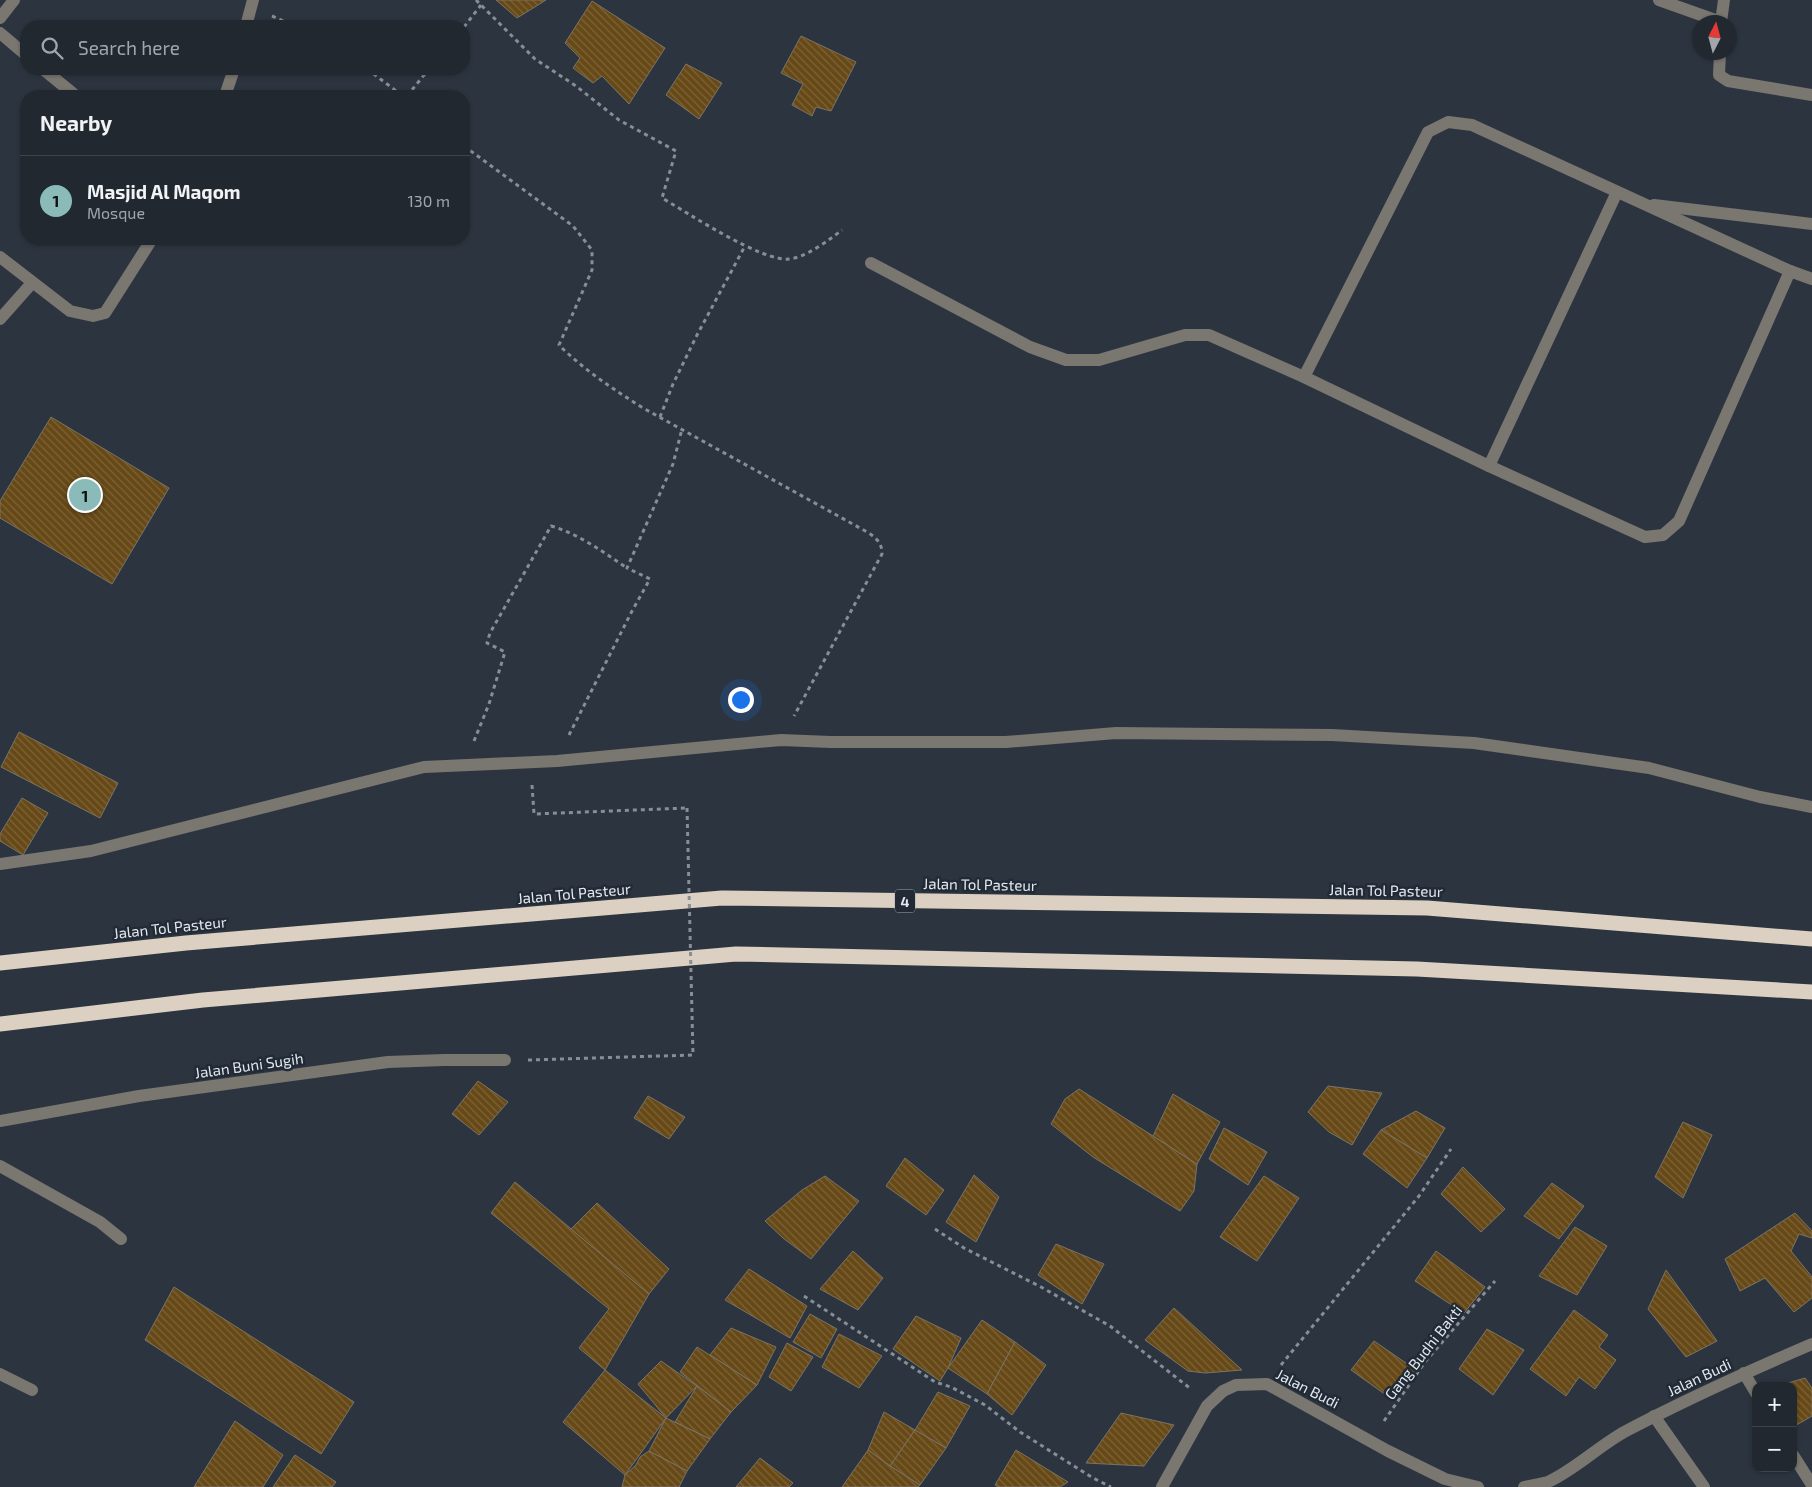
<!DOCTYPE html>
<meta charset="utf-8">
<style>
:root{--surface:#21282f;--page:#2d343b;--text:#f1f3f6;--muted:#a2a6aa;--line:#3e444b;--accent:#8bbbb9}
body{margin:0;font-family:"Exo 2",sans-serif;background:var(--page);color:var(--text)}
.controls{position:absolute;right:15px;bottom:15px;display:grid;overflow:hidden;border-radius:10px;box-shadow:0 1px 4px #0004}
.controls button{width:45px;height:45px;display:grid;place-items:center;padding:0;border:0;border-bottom:1px solid var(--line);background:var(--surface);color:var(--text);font:25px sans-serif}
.compass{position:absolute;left:1692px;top:15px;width:45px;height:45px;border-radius:50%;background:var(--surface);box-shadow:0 1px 4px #0004;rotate:6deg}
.you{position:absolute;left:740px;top:699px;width:18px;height:18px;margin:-12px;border:4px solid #fff;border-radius:50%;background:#1a73e8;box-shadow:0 0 0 8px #1a73e833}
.badge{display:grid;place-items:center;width:32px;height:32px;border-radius:50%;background:var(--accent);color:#111;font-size:16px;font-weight:700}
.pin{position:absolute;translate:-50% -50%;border:2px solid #fff;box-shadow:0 1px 5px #0006}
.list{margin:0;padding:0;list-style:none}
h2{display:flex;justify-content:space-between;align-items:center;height:65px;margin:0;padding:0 20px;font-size:21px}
h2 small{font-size:16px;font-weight:400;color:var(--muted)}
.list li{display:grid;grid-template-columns:32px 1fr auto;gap:15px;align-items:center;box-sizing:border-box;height:90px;padding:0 20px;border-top:1px solid var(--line)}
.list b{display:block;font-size:19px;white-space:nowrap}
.list p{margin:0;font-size:16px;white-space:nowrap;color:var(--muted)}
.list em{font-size:16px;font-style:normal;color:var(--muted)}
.icon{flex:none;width:28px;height:28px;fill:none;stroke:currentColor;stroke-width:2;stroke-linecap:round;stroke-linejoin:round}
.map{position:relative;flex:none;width:1812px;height:1487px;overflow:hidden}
.search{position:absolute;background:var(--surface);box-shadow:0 1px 4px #0004;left:20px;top:20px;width:450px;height:55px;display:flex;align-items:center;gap:12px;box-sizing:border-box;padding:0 18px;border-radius:20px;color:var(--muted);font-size:19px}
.panel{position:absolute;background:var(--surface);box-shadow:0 1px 4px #0004;left:20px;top:90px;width:450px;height:155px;border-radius:20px}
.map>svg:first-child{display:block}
.building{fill:url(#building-back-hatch);stroke:#7b7366}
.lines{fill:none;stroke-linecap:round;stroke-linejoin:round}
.path{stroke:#868e96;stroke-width:3;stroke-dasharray:4 4;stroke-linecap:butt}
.minor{stroke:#7a7670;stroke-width:12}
.highway{stroke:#dbd0c2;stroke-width:15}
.path-bridge{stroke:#868e96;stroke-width:3;stroke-dasharray:4 4;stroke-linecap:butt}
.labels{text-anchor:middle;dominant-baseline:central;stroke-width:5;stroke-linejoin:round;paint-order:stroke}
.shield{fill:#222b35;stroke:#a8afb7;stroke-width:1}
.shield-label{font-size:14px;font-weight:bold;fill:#e2e8ef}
.street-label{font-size:15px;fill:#e2e8ef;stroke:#222b35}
</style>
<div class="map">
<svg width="1812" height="1487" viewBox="0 0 1812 1487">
<defs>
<pattern id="building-back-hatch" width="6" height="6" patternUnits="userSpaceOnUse" patternTransform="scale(1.25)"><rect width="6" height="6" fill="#664916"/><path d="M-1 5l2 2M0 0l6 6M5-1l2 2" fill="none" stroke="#7c6338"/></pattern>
</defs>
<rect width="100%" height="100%" fill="#2c353f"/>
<!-- building -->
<g class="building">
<polygon points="496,0 546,0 517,18"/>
<polygon points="592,1 665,48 629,104 602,76 593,83 573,68 580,58 565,43"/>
<polygon points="801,36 856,62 831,111 816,107 812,116 792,105 803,84 781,73"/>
<polygon points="686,64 722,83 699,119 666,95"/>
<polygon points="51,417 169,488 112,584 0,518 0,501"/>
<polygon points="19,732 118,783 100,818 1,767"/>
<polygon points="22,798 48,813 23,855 0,841 0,834"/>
<polygon points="478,1081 508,1102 479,1135 452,1114"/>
<polygon points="1328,1086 1382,1093 1352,1145 1329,1132 1308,1112"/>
<polygon points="1079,1089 1197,1164 1194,1191 1180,1211 1093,1157 1051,1124 1065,1099"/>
<polygon points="1173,1094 1220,1122 1197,1164 1153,1136"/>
<polygon points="648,1096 685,1117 669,1139 634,1118"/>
<polygon points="1416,1111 1445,1128 1427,1158 1381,1130"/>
<polygon points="1683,1122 1712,1135 1683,1198 1655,1177"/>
<polygon points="1224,1128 1267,1152 1248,1185 1209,1159"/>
<polygon points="1381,1130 1427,1158 1407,1188 1363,1154"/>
<polygon points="905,1158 944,1190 926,1215 886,1186"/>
<polygon points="1463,1167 1505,1209 1481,1232 1441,1194"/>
<polygon points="974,1175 999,1197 976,1242 946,1222"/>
<polygon points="825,1176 859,1201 811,1259 783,1238 765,1221 802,1190"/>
<polygon points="1264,1176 1299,1198 1257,1261 1220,1237"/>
<polygon points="515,1182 649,1294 605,1370 579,1348 609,1309 491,1213"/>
<polygon points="1552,1183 1584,1206 1559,1239 1524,1216"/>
<polygon points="597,1203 669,1269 649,1294 571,1229"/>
<polygon points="1795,1213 1812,1231 1812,1238 1799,1234 1791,1251 1812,1277 1812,1298 1794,1312 1765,1278 1740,1291 1725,1259"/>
<polygon points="1575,1227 1607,1246 1577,1295 1539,1276"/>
<polygon points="1056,1244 1104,1264 1082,1304 1038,1275"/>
<polygon points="853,1251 883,1278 858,1310 820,1289"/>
<polygon points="1436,1251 1485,1287 1464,1313 1415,1281"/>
<polygon points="749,1269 807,1306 790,1338 725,1300"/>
<polygon points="1666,1270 1717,1341 1686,1357 1648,1309"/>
<polygon points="174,1287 354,1402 321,1454 145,1340"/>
<polygon points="1174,1308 1242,1370 1205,1373 1188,1371 1145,1340"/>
<polygon points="1574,1310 1608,1335 1599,1347 1616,1360 1595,1389 1579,1377 1566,1396 1530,1369"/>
<polygon points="810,1314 837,1329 821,1358 793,1342"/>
<polygon points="916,1316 961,1338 948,1368 940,1381 893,1349"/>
<polygon points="982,1320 1015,1342 987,1394 948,1368"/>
<polygon points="731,1328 776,1347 757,1385 710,1355"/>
<polygon points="1487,1329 1524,1350 1493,1395 1459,1369"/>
<polygon points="839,1334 882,1356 859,1388 822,1367"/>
<polygon points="1374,1341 1416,1370 1393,1400 1351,1370"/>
<polygon points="1015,1342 1046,1365 1012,1415 987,1394"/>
<polygon points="787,1343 813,1357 791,1391 769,1377"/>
<polygon points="697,1347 757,1385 731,1412 680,1372"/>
<polygon points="661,1361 697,1386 666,1418 638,1384"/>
<polygon points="605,1370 666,1418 625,1475 563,1422"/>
<polygon points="1805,1378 1812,1388 1812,1416 1793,1427 1793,1386 1778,1386"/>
<polygon points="697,1386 731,1412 710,1439 675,1422"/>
<polygon points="938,1392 970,1406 946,1448 915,1430"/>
<polygon points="884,1412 915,1430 890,1466 868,1450"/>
<polygon points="1121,1413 1174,1425 1144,1466 1086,1463"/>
<polygon points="666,1418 710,1439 687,1471 649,1451"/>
<polygon points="235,1421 283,1455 263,1487 194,1487"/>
<polygon points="915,1430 946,1448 920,1485 890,1466"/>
<polygon points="868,1450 890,1466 920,1485 918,1487 842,1487"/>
<polygon points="1016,1450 1068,1482 1060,1487 998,1487 995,1485"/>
<polygon points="649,1451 687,1471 679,1487 622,1487 625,1475 636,1465 640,1457"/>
<polygon points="295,1455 336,1482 332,1487 273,1487"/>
<polygon points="760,1458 793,1483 789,1487 736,1487"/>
</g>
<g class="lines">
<!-- path -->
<g class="path">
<path d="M476 0 535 59 576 86 619 120 676 151 662 198C688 213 762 262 789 259 805 258 829 240 842 230"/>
<polyline points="272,16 295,26"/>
<polyline points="464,27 481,5"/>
<polyline points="367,69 403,96"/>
<polyline points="407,96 429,69"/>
<path d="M464 146 573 226 592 250V270L559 345C584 370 613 389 643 408L869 533C877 539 882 543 882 554L794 716"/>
<polyline points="660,417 673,384 697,335 745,246"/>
<polyline points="569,735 632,611 650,579 627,568 673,464 682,429"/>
<path d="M474 741 489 704 505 652 487 643 490 633 551 526C579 534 603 552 627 568"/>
<polyline points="532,785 534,814 687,808"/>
<polyline points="528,1060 693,1055"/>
<polyline points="935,1229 964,1248 1041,1287 1110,1326 1191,1389"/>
<polyline points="804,1296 935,1382 951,1387 985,1405 1020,1432 1093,1478 1111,1487"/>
<polyline points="1281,1365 1419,1196 1451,1149"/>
<polyline points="1384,1421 1425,1362 1495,1281"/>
</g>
<!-- minor -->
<g class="minor">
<polyline points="1659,0 1721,22"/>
<polyline points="0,18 14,0"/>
<polyline points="1721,22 1724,0"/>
<polyline points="246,26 253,0"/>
<polyline points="0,33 26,55"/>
<polyline points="1720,52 1719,75 1728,81 1812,95"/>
<polyline points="43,69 76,96"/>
<polyline points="225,96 234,69"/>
<polyline points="1654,205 1812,224"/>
<polyline points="0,257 70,311 93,316 105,313 152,239"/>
<polyline points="871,263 1030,347 1066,360 1099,360 1185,335 1209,335 1304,377 1489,466 1645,537 1663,535 1679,521 1790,271"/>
<polyline points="0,319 32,283"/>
<polyline points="1304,377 1428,132 1448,122 1472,125 1790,271 1812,279"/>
<polyline points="1489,466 1617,192"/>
<polyline points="0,864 91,851 424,767 557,761 781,740 831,742 1006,742 1116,733 1332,735 1474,743 1649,768 1760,797 1812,807"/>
<polyline points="0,1121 139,1096 388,1062 444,1060 505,1060"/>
<polyline points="0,1166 100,1222 121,1239"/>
<polyline points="1744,1373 1756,1393"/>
<polyline points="0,1374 32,1390"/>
<polyline points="1654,1416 1704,1487"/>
<polyline points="1793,1455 1812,1485"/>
<polyline points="1162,1487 1207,1406 1223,1391 1236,1385 1267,1384 1388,1451 1445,1479 1478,1487"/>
<path d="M1524 1487C1532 1485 1542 1484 1550 1481 1577 1468 1600 1445 1626 1431 1687 1399 1749 1371 1812 1344"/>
</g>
<!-- highway -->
<g class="highway">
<polyline points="0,963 186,943 722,898 1427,908 1812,939"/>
<polyline points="0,1024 203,1000 736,954 1417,969 1812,992"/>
</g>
<!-- path-bridge -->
<polyline class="path-bridge" points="687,808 693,1055"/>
</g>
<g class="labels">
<!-- shield labels -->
<rect class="shield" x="895" y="889.5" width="20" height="23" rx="4"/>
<g class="shield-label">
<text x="905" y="901">4</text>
</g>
<!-- street labels -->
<g class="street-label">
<text transform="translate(980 884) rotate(1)">Jalan Tol Pasteur</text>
<text transform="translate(1386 890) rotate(1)">Jalan Tol Pasteur</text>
<text transform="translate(574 893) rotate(-5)">Jalan Tol Pasteur</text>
<text transform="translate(170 927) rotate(-6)">Jalan Tol Pasteur</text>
<text transform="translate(249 1065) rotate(-8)">Jalan Buni Sugih</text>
<text transform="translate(1423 1352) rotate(-52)">Gang Budhi Bakti</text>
<text transform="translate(1699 1377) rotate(-25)">Jalan Budi</text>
<text transform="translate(1308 1388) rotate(27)">Jalan Budi</text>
</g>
</g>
</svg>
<div class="controls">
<button>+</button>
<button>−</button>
</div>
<svg class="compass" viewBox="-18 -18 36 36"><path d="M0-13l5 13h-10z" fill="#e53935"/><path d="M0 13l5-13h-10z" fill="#a2a6aa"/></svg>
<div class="you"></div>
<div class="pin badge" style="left:85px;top:495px">1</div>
<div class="search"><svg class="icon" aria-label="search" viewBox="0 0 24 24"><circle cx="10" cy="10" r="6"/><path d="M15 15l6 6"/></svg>Search here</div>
<section class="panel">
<h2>Nearby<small></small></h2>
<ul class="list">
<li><span class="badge">1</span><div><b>Masjid Al Maqom</b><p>Mosque</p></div><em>130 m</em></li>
</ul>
</section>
</div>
